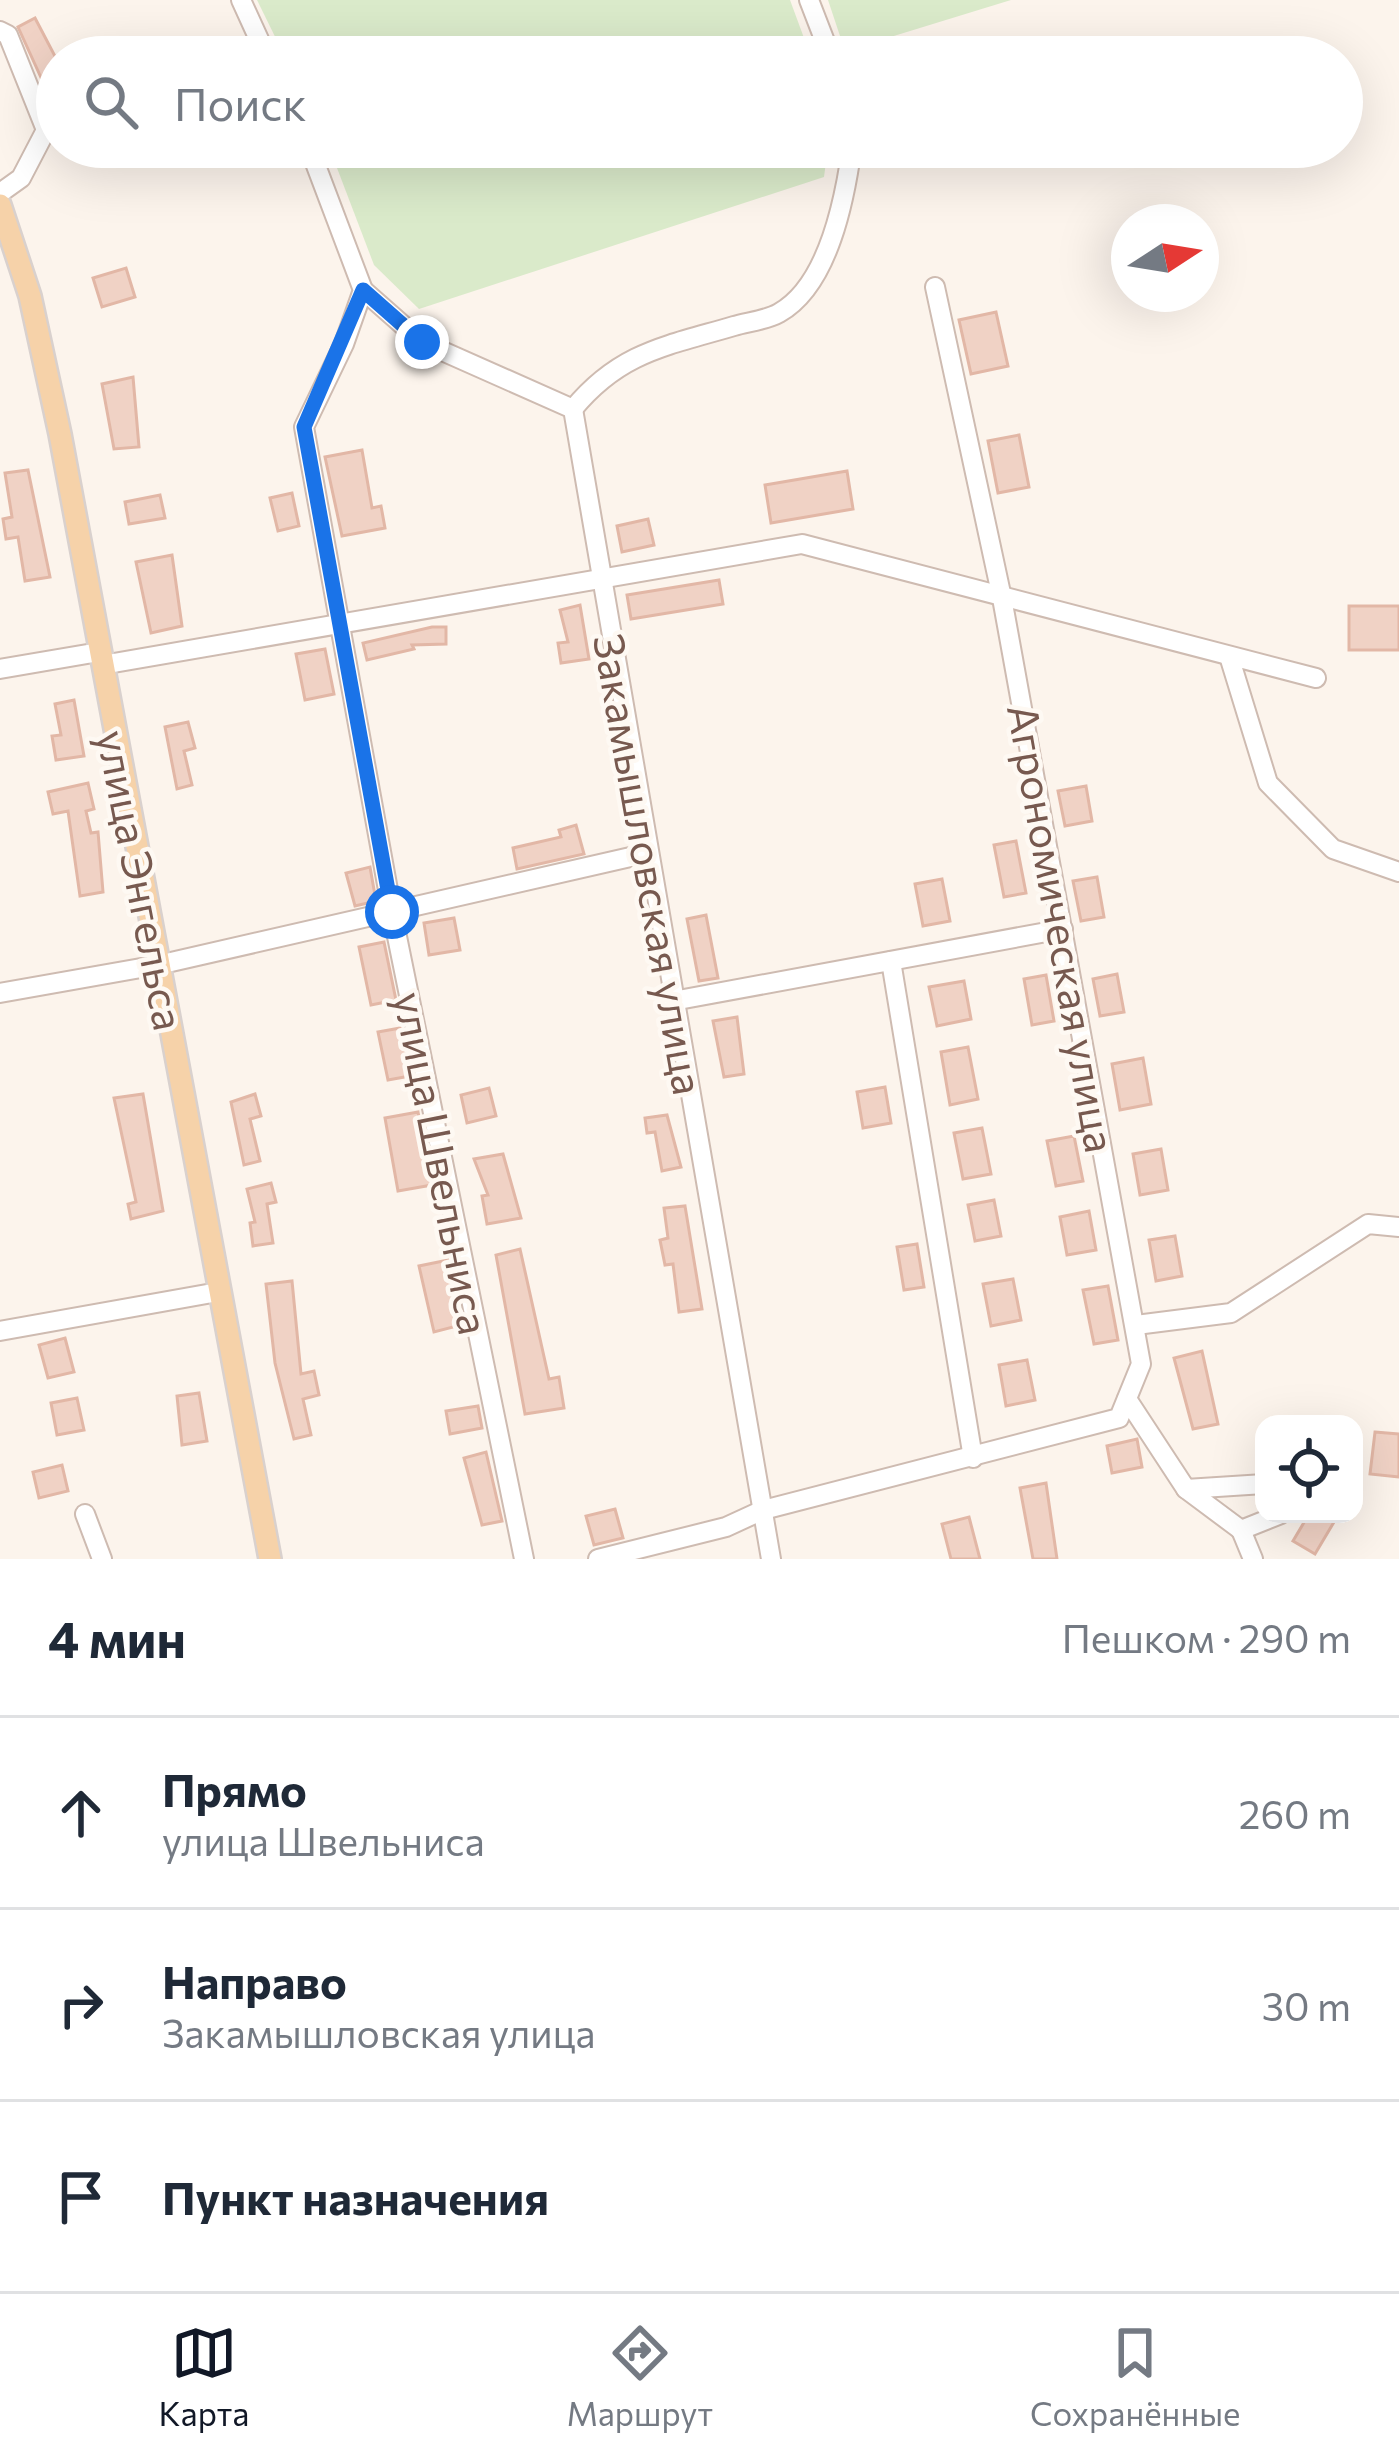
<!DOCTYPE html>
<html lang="ru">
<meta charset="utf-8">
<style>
:root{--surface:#fff;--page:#f6f6f7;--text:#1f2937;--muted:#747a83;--line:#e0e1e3;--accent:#111827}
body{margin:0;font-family:Commissioner,sans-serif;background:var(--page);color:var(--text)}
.controls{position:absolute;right:36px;bottom:36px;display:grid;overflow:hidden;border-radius:24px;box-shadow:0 12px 48px #0002}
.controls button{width:108px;height:108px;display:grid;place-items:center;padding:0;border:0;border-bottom:3px solid var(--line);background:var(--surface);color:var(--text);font:60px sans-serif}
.compass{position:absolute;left:1111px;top:204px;width:108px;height:108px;border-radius:50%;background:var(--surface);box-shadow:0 12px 48px #0002;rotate:78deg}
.stop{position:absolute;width:36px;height:36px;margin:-27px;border:9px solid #1a73e8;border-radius:50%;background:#fff}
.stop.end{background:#1a73e8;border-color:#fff;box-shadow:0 3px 12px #0008}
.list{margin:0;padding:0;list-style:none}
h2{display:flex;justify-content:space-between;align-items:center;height:156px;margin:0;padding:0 48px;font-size:51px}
h2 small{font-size:39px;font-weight:400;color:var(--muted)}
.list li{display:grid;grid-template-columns:78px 1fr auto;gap:36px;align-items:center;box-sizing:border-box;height:192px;padding:0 48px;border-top:3px solid var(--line)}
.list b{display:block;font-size:45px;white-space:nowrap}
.list p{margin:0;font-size:39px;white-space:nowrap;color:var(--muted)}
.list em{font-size:39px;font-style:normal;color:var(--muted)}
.icon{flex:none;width:66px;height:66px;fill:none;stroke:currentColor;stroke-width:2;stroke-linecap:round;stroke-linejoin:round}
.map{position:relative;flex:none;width:1399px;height:1559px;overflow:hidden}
.search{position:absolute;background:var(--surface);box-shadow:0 12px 48px #0002;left:36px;right:36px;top:36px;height:132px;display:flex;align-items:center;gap:30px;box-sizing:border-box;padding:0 42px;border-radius:66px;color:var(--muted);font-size:45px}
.sheet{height:732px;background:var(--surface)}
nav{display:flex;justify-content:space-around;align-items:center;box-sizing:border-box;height:168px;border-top:3px solid var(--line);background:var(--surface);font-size:33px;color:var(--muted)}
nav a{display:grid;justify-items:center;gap:6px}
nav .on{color:var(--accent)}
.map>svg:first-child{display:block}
.green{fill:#daeaca}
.building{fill:#f0d2c5;stroke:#e2b7a6;stroke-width:3}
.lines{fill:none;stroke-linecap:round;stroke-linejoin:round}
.minor-casing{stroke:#cebbb1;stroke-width:22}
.major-casing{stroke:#d9d1ce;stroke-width:26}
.minor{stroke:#fff;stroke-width:18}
.major{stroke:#f6d2a9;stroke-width:21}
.route{stroke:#1a73e8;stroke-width:15}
.labels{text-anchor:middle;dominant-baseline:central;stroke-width:9;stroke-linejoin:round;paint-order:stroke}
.street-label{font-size:42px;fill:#77594f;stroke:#fef9f3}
</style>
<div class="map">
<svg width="1399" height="1559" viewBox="0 0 1399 1559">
<rect width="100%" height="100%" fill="#fcf4ec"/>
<!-- green -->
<g class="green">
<polygon points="257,0 790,0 811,57 285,57"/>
<polygon points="828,0 1011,0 845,51"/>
<polygon points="329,147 828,147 824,177 419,309 374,265"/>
</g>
<!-- building -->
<g class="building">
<polygon points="35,18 57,60 57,88 48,93 18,27"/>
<polygon points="126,268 135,297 102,307 93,278"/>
<polygon points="996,312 1008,366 971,374 959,320"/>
<polygon points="133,377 139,447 114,449 102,384"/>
<polygon points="1019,435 1029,487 998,493 988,441"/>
<polygon points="362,450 372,508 381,506 385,528 342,536 325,457"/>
<polygon points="28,470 50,577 25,581 18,537 6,539 3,519 12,517 5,473"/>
<polygon points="847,471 853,509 771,523 765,485"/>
<polygon points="292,493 299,526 278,531 270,498"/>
<polygon points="160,495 165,518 129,524 125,502"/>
<polygon points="648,519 654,545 622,552 617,526"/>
<polygon points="172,555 182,626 151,633 136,562"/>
<polygon points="719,580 723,604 631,619 627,595"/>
<polygon points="580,605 589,659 561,663 558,643 568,642 560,610"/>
<rect x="1349" y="606" width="50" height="44"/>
<polygon points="432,627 446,627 446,644 412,645 414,649 367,660 363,643"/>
<polygon points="325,649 334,694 305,700 296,654"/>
<polygon points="74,700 84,756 56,760 52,736 61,735 55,704"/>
<polygon points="188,722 195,748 184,751 192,785 177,789 165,727"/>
<polygon points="88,783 94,809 86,811 91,833 98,832 103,892 80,896 68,811 53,814 48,792"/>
<polygon points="1086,786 1092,821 1065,826 1058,791"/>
<polygon points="576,825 584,854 517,869 513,848 561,837 559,830"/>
<polygon points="1016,841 1026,893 1004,897 994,845"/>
<polygon points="370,867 376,901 355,906 346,873"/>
<polygon points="1097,877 1104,917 1081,921 1073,881"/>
<polygon points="942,879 950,921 923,926 915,884"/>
<polygon points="706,915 718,978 699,981 687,919"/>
<polygon points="454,918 460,950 429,955 424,923"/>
<polygon points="384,942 396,1000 371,1005 359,947"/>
<polygon points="1117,974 1124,1012 1100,1016 1093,979"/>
<polygon points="1046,975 1054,1021 1032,1025 1024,979"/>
<polygon points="964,981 971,1019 937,1026 929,987"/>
<polygon points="737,1017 744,1074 724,1077 713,1021"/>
<polygon points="400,1028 410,1076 388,1080 378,1032"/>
<polygon points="968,1047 978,1099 950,1105 941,1052"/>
<polygon points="1143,1058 1151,1104 1120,1110 1112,1064"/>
<polygon points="885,1087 891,1123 863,1128 857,1092"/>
<polygon points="489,1088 496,1116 467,1123 461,1095"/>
<polygon points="143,1094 163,1211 131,1219 128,1204 136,1202 114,1098"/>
<polygon points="255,1094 261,1116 250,1119 260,1161 244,1165 231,1102"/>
<polygon points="418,1112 432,1185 398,1191 385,1118"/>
<polygon points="667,1115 681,1167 662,1171 655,1132 647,1133 645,1118"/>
<polygon points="982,1128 991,1174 963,1179 954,1133"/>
<polygon points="1074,1136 1083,1181 1056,1186 1047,1141"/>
<polygon points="1161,1149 1168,1190 1140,1195 1133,1154"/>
<polygon points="503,1154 521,1218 487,1224 482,1196 488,1195 474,1159"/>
<polygon points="271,1183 276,1202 267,1204 273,1243 253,1246 250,1223 255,1222 247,1189"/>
<polygon points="994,1200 1001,1236 975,1241 968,1205"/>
<polygon points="685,1206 702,1309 679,1312 673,1264 665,1265 660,1240 668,1238 664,1208"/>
<polygon points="1089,1211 1096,1250 1067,1255 1060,1217"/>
<polygon points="1175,1236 1182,1276 1156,1281 1149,1240"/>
<polygon points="917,1244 924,1287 904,1290 897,1247"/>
<polygon points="520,1249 549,1379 559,1377 564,1408 525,1414 496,1255"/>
<polygon points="448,1260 461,1325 434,1332 419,1266"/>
<polygon points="1013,1279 1021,1320 991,1326 983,1284"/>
<polygon points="292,1281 301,1374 314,1371 319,1395 303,1399 311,1435 294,1439 275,1363 266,1284"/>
<polygon points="1108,1286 1118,1340 1094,1344 1083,1290"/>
<polygon points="65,1338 74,1372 48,1378 39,1345"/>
<polygon points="1202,1351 1218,1424 1193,1429 1174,1358"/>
<polygon points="1027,1360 1035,1400 1006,1406 999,1365"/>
<polygon points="199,1393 207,1441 182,1445 177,1396"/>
<polygon points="77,1398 84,1430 57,1435 51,1403"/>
<polygon points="478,1406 482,1428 450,1434 446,1411"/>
<polygon points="1375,1432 1399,1434 1399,1477 1370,1474"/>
<polygon points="1137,1439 1142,1467 1112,1473 1107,1446"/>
<polygon points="486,1452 502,1521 482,1525 464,1458"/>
<polygon points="62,1465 68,1491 39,1498 33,1472"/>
<polygon points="1046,1483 1057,1559 1033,1559 1020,1488"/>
<polygon points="615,1509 623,1538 594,1545 586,1516"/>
<polygon points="1309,1514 1334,1522 1315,1554 1293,1541"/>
<polygon points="969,1517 980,1559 951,1559 942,1524"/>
</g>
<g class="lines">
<defs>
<g id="minor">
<polyline points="241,0 267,57"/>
<polyline points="809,0 831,57"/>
<polyline points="0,31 8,35 46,130 21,178 0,193"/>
<polyline points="309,147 363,290 344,344 304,427 392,912 524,1559"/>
<polyline points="363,290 422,342 573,409 771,1559"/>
<path d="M573 409C620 352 666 346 734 326 748 322 767 320 779 313 829 285 845 198 852 147"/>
<polyline points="1229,656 1268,783 1333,849 1399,872"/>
<polyline points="102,665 802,544 1316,678"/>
<polyline points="0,669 99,652"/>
<polyline points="891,961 973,1458"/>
<polyline points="0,993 158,965 648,853"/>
<polyline points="673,1001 1063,929"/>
<polyline points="1136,1325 1231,1313 1368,1224 1399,1227"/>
<polyline points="0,1331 218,1292"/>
<polyline points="1127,1399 1186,1489 1241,1530 1281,1514"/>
<polyline points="1186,1489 1264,1484"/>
<polyline points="85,1514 102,1559"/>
<polyline points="1241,1530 1253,1559"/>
<polyline points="598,1559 726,1527 763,1510 1119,1418 1141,1364 1002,598 935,287"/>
</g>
<polyline id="major" points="0,205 30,296 60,434 270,1559"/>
</defs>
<!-- minor casing -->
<use href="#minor" class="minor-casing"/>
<!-- major casing -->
<use href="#major" class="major-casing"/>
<!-- minor -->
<use href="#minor" class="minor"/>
<!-- major -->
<use href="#major" class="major"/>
</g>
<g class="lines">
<!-- route -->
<polyline class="route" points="392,912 304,427 363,290 422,342"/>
</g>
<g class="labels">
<!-- street labels -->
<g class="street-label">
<text transform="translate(650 864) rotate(80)">Закамышловская улица</text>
<text transform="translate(142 880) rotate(79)">улица Энгельса</text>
<text transform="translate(1063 928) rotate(80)">Агрономическая улица</text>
<text transform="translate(443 1163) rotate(79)">улица Швельниса</text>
</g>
</g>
</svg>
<div class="controls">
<button><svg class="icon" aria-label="locate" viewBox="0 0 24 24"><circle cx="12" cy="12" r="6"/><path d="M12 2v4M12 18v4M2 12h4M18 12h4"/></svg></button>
</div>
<svg class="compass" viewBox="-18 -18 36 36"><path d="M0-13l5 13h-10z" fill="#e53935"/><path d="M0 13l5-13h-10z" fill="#747a83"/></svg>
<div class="stop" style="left:392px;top:912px"></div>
<div class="stop end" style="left:422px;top:342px"></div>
<div class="search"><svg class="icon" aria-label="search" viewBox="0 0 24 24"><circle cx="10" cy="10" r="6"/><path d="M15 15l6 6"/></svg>Поиск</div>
</div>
<section class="sheet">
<h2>4 мин<small>Пешком · 290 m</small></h2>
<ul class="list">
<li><svg class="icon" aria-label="ahead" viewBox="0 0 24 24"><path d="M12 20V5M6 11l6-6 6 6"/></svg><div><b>Прямо</b><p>улица Швельниса</p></div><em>260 m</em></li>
<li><svg class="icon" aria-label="right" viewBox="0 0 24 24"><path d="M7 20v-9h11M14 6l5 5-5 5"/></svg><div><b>Направо</b><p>Закамышловская улица</p></div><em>30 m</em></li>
<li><svg class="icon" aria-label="arrive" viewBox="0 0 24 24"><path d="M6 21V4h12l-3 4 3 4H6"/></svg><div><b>Пункт назначения</b></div></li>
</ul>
</section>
<nav>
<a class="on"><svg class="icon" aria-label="map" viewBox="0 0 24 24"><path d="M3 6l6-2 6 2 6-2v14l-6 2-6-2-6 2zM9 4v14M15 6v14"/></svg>Карта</a>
<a><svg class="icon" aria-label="directions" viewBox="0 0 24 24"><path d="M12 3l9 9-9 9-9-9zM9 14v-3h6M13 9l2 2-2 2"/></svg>Маршрут</a>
<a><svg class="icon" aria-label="saved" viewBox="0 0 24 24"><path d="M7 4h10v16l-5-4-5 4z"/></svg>Сохранённые</a>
</nav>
